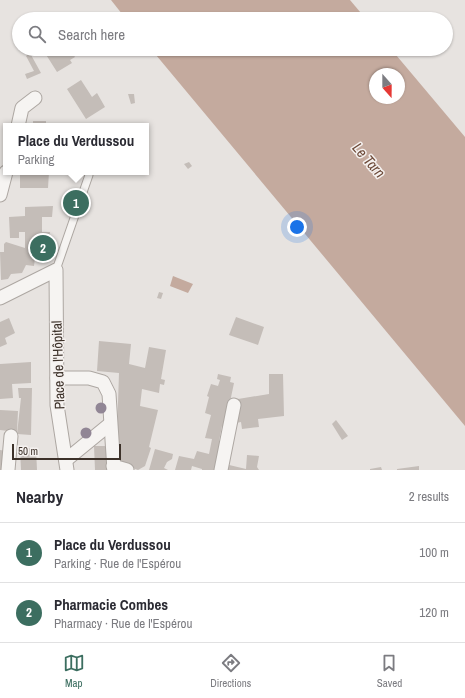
<!DOCTYPE html>
<meta charset="utf-8">
<style>
:root{--surface:#fff;--page:#f7f7f7;--text:#2b2b33;--muted:#7c7c81;--line:#e1e1e2;--accent:#3c6e60}
body{margin:0;font-family:"Archivo Narrow",sans-serif;background:var(--page);color:var(--text)}
.compass{position:absolute;left:369px;top:68px;width:36px;height:36px;border-radius:50%;background:var(--surface);box-shadow:0 1px 3px #0004;rotate:159deg}
.scale{position:absolute;left:12px;bottom:10px;width:109px;box-sizing:border-box;padding-left:4px;border:2px solid #3d322a;border-top:0;font-size:11px;line-height:14px;white-space:nowrap;color:#3d322a;-webkit-text-stroke:3px #f5f1ef;paint-order:stroke}
.you{position:absolute;left:297px;top:227px;width:14px;height:14px;margin:-10px;border:3px solid #fff;border-radius:50%;background:#1a73e8;box-shadow:0 0 0 6px #1a73e833}
.badge{display:grid;place-items:center;width:26px;height:26px;border-radius:50%;background:var(--accent);color:#fff;font-size:13px;font-weight:700}
.pin{position:absolute;translate:-50% -50%;border:2px solid #fff;box-shadow:0 1px 4px #0006}
.popup{position:absolute;left:3px;top:123px;width:146px;height:52px;box-sizing:border-box;display:grid;place-content:center;border-radius:0px;background:var(--surface);filter:drop-shadow(0 1px 3px #0005);font-size:13px;white-space:nowrap;color:var(--muted)}
.popup b{font-size:15px;color:var(--text)}
.popup::after{content:'';position:absolute;left:50%;top:100%;margin-left:-8px;border:8px solid transparent;border-top-color:var(--surface)}
.list{margin:0;padding:0;list-style:none}
h2{display:flex;justify-content:space-between;align-items:center;height:52px;margin:0;padding:0 16px;font-size:17px}
h2 small{font-size:13px;font-weight:400;color:var(--muted)}
.list li{display:grid;grid-template-columns:26px 1fr auto;gap:12px;align-items:center;box-sizing:border-box;height:60px;padding:0 16px;border-top:1px solid var(--line)}
.list b{display:block;font-size:15px;white-space:nowrap}
.list p{margin:0;font-size:13px;white-space:nowrap;color:var(--muted)}
.list em{font-size:13px;font-style:normal;color:var(--muted)}
.icon{flex:none;width:22px;height:22px;fill:none;stroke:currentColor;stroke-width:2;stroke-linecap:round;stroke-linejoin:round}
.map{position:relative;flex:none;width:465px;height:470px;overflow:hidden}
.search{position:absolute;background:var(--surface);box-shadow:0 1px 3px #0004;left:12px;right:12px;top:12px;height:44px;display:flex;align-items:center;gap:10px;box-sizing:border-box;padding:0 14px;border-radius:22px;color:var(--muted);font-size:15px}
.sheet{height:172px;background:var(--surface)}
nav{display:flex;justify-content:space-around;align-items:center;box-sizing:border-box;height:56px;border-top:1px solid var(--line);background:var(--surface);font-size:11px;color:var(--muted)}
nav a{display:grid;justify-items:center;gap:2px}
nav .on{color:var(--accent)}
.map>svg:first-child{display:block}
.water{fill:#c4aa9e;fill-rule:evenodd}
.building{fill:#c4bdb8}
.lines{fill:none;stroke-linecap:round;stroke-linejoin:round}
.lane-casing{stroke:#ada7a2;stroke-width:9}
.street-casing{stroke:#ada7a2;stroke-width:15}
.lane{stroke:#f6f4f2;stroke-width:7}
.street{stroke:#f6f4f2;stroke-width:13}
.tree{fill:#918695}
.labels{text-anchor:middle;dominant-baseline:central;stroke-width:3;stroke-linejoin:round;paint-order:stroke}
.street-label{font-size:14px;fill:#3d322a;stroke:#f5f1ef}
.water-label{font-size:15px;font-style:italic;fill:#6d4a39;stroke:#f5f1ef}
</style>
<div class="map">
<svg width="465" height="470" viewBox="0 0 465 470">
<rect width="100%" height="100%" fill="#e7e3e0"/>
<!-- water -->
<g class="water">
<polygon points="111,0 350,0 366,19 126,19"/>
<path d="M151 49H391L465 137V426ZM375 74H399V98H375Z"/>
<polygon points="173,276 193,284 188,293 170,286"/>
</g>
<!-- building -->
<g class="building">
<polygon points="34,49 70,49 75,57 70,60 72,63 57,72 45,53 38,56"/>
<polygon points="30,53 41,73 27,79 25,74 34,71 26,56"/>
<polygon points="81,80 92,97 97,93 105,107 86,119 67,89"/>
<polygon points="128,94 134,94 135,103 131,104"/>
<rect x="33" y="121" width="13" height="5"/>
<polygon points="189,162 192,166 188,169 184,164"/>
<polygon points="34,172 49,172 48,188 20,188 20,173"/>
<polygon points="53,206 52,217 42,217 42,232 50,232 47,254 43,258 35,258 34,266 26,265 22,273 11,274 8,279 1,280 0,252 4,252 4,244 6,242 25,248 25,232 19,232 19,238 10,238 9,217 25,216 25,207"/>
<polygon points="159,292 163,293 161,299 157,298"/>
<polygon points="236,317 264,327 258,345 229,335"/>
<polygon points="9,318 15,333 5,338 7,344 0,347 0,322"/>
<polygon points="99,341 131,344 129,364 145,368 149,347 166,350 161,379 165,380 164,385 160,384 159,393 142,389 140,406 158,410 149,447 151,448 145,466 138,470 116,462 119,373 97,371"/>
<polygon points="31,362 31,383 12,384 13,398 0,399 0,364"/>
<polygon points="218,374 231,377 230,382 234,383 225,426 222,426 219,441 222,442 215,470 202,470 202,469 192,466 191,470 175,470 179,456 194,459 197,451 209,454 212,439 205,438 211,415 205,413 209,397 207,396 211,384 218,386 220,380 217,379"/>
<polygon points="269,374 283,374 284,416 258,419 259,427 242,429 241,422 236,423 238,399 269,394"/>
<polygon points="18,388 32,388 31,435 17,434 21,398 19,398"/>
<polygon points="0,410 18,411 17,432 0,430"/>
<polygon points="336,420 348,436 342,440 332,424"/>
<polygon points="94,446 108,446 109,470 95,470"/>
<polygon points="20,448 36,448 37,470 21,470"/>
<polygon points="155,449 173,454 172,459 167,462 164,468 168,470 149,470"/>
<polygon points="0,450 6,451 4,470 0,470"/>
<polygon points="247,455 259,456 257,467 259,470 224,470 225,464 246,469"/>
<polygon points="419,466 419,470 397,470 397,469"/>
<polygon points="381,467 382,470 370,470 370,469"/>
</g>
<g class="lines">
<defs>
<polyline id="lane" points="56,270 89,175"/>
<g id="street">
<polyline points="18,126 22,108 35,98"/>
<polyline points="0,195 6,172"/>
<polyline points="0,298 56,270 57,405 67,470"/>
<polyline points="57,378 89,378 103,382 109,394 114,470"/>
<polyline points="66,460 110,424"/>
<polyline points="113,466 127,470"/>
<polyline points="8,470 11,436"/>
<polyline points="221,470 234,405"/>
</g>
</defs>
<!-- lane casing -->
<use href="#lane" class="lane-casing"/>
<!-- street casing -->
<use href="#street" class="street-casing"/>
<!-- lane -->
<use href="#lane" class="lane"/>
<!-- street -->
<use href="#street" class="street"/>
</g>
<!-- trees -->
<g class="tree">
<circle cx="101" cy="408" r="5.5"/>
<circle cx="86" cy="433" r="5.5"/>
</g>
<g class="labels">
<!-- street labels -->
<g class="street-label">
<text transform="translate(58 365) rotate(-92)">Place de l'Hôpital</text>
</g>
<!-- water labels -->
<g class="water-label">
<text transform="translate(369 160) rotate(49)">Le Tarn</text>
</g>
</g>
</svg>
<svg class="compass" viewBox="-18 -18 36 36"><path d="M0-13l5 13h-10z" fill="#e53935"/><path d="M0 13l5-13h-10z" fill="#7c7c81"/></svg>
<div class="scale">50 m</div>
<div class="you"></div>
<div class="pin badge" style="left:76px;top:203px">1</div>
<div class="popup"><b>Place du Verdussou</b>Parking</div>
<div class="pin badge" style="left:43px;top:248px">2</div>
<div class="search"><svg class="icon" aria-label="search" viewBox="0 0 24 24"><circle cx="10" cy="10" r="6"/><path d="M15 15l6 6"/></svg>Search here</div>
</div>
<section class="sheet">
<h2>Nearby<small>2 results</small></h2>
<ul class="list">
<li><span class="badge">1</span><div><b>Place du Verdussou</b><p>Parking · Rue de l'Espérou</p></div><em>100 m</em></li>
<li><span class="badge">2</span><div><b>Pharmacie Combes</b><p>Pharmacy · Rue de l'Espérou</p></div><em>120 m</em></li>
</ul>
</section>
<nav>
<a class="on"><svg class="icon" aria-label="map" viewBox="0 0 24 24"><path d="M3 6l6-2 6 2 6-2v14l-6 2-6-2-6 2zM9 4v14M15 6v14"/></svg>Map</a>
<a><svg class="icon" aria-label="directions" viewBox="0 0 24 24"><path d="M12 3l9 9-9 9-9-9zM9 14v-3h6M13 9l2 2-2 2"/></svg>Directions</a>
<a><svg class="icon" aria-label="saved" viewBox="0 0 24 24"><path d="M7 4h10v16l-5-4-5 4z"/></svg>Saved</a>
</nav>
